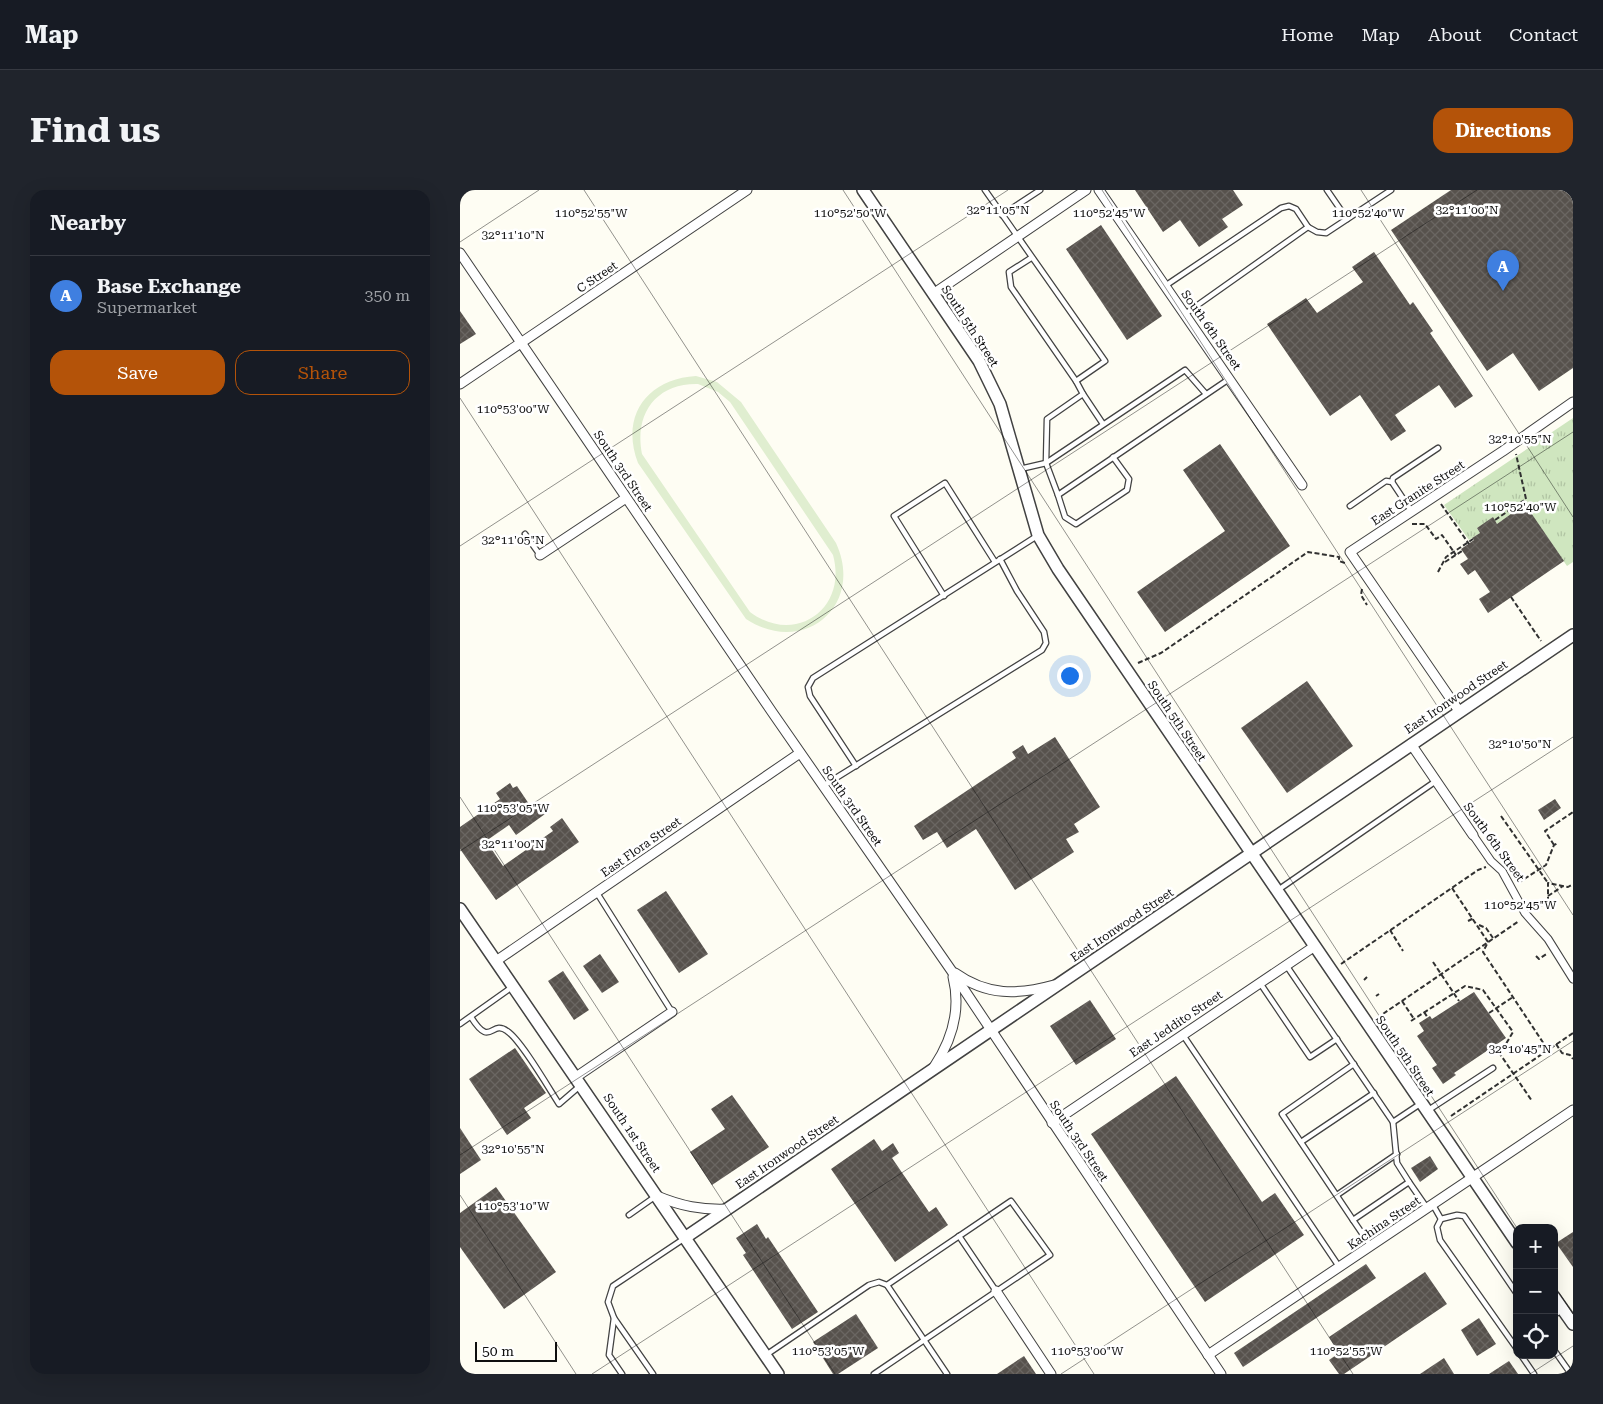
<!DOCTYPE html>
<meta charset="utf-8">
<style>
:root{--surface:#171b24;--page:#20242c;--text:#f1f3f6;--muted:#9ea1a6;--line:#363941;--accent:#b45309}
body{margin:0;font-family:"Roboto Serif",serif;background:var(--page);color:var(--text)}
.controls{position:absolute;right:15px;bottom:15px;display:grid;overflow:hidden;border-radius:10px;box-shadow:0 5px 20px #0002}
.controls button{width:45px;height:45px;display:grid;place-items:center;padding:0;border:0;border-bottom:1px solid var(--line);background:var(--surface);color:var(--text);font:25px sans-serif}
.scale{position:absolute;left:15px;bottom:12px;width:82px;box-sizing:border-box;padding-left:5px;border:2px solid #0f0f0f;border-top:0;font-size:14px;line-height:18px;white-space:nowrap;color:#0f0f0f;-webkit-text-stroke:4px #fff;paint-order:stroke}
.you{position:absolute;left:609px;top:485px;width:18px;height:18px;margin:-12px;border:4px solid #fff;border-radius:50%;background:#1a73e8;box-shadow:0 0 0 8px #1a73e833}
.badge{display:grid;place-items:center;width:32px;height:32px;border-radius:50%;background:var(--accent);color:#fff;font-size:16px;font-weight:700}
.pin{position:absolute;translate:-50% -41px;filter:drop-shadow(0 1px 2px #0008)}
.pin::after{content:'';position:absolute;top:26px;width:18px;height:15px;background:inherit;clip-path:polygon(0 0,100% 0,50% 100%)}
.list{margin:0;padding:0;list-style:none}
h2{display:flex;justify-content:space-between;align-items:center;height:65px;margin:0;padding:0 20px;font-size:21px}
h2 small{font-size:16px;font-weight:400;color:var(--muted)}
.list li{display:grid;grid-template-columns:32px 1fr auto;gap:15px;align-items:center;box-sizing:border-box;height:80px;padding:0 20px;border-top:1px solid var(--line)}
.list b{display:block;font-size:19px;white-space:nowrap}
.list p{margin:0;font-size:16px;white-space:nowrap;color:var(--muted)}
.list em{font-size:16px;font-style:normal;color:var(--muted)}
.actions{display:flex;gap:10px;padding:15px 20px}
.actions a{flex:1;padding:11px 0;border:1px solid var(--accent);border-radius:15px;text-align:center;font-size:18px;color:var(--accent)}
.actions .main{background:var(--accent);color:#fff}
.icon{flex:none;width:28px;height:28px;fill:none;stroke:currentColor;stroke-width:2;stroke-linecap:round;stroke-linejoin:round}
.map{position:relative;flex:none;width:1113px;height:1184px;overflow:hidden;border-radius:15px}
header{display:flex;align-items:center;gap:30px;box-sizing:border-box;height:70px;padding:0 25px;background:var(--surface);border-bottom:1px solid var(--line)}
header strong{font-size:24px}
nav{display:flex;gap:28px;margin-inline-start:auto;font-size:18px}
.intro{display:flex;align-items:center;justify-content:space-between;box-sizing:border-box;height:120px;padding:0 30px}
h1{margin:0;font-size:35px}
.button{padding:12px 22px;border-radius:15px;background:var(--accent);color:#fff;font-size:18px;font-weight:700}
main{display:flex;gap:30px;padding:0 30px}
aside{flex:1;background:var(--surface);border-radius:15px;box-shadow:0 5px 20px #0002}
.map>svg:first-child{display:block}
.grass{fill:url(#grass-tufts)}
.pitch{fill:#e0eed0;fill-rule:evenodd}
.building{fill:url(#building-cross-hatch)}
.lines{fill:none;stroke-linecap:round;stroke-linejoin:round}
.service-casing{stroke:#424242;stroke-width:7}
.pedestrian-casing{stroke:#424242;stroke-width:9}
.minor-casing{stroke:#424242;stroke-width:11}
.tertiary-casing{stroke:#424242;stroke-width:14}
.path{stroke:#313131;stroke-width:2;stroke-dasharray:5 2.5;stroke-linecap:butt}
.service{stroke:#fff;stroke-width:4.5}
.pedestrian{stroke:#fff;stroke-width:7}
.minor{stroke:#fff;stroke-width:9}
.tertiary{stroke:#fff;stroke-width:11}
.ticks{fill:none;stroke:#0f0f0f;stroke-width:1;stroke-opacity:0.45}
.labels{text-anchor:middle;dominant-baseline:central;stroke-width:5;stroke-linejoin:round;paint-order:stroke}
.street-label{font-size:12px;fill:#0f0f0f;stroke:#fff}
.ticks-label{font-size:12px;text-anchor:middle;fill:#0f0f0f;stroke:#fff;stroke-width:5;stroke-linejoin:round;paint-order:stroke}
</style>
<header>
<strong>Map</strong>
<nav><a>Home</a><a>Map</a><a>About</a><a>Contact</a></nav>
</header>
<div class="intro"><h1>Find us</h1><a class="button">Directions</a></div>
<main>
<aside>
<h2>Nearby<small></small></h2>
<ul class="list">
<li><span class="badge" style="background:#3f7fe0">A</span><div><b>Base Exchange</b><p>Supermarket</p></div><em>350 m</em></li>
</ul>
<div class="actions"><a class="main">Save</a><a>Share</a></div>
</aside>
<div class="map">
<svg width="1113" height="1184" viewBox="0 0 1113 1184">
<defs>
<pattern id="grass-tufts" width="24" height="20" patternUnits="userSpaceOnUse" patternTransform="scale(1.25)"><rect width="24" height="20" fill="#cfe6bf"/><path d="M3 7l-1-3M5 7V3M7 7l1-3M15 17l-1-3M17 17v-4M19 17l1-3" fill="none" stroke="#b1c4a3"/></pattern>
<pattern id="building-cross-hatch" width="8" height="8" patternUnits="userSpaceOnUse" patternTransform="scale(1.25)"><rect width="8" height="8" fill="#57524d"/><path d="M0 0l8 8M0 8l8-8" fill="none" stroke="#6a6662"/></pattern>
</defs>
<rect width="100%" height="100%" fill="#fefdf3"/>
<!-- grass -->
<polygon class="grass" points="1113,228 1113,372 1107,376 1065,315 1037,334 1033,328 1017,338 1020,343 1009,350 984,315"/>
<!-- pitch -->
<path class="pitch" d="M236 186 257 192 281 212 376 353C405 416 343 467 286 429L178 273C160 226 187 189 236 186ZM238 194 258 202 270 212 373 365C388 419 335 456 290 422L182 264C174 224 196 193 238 194Z"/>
<!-- building -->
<g class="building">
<polygon points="675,0 773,0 783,15 762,29 768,37 739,57 720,30 703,42"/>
<polygon points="991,0 1113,0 1113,178 1079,201 1053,163 1027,181 931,40"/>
<polygon points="641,35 702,126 667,150 606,59"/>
<polygon points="914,62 950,115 953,112 973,141 970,143 1013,206 995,218 979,195 935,225 946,241 931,251 900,205 870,226 807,134 846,108 857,123 903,92 892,77"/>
<polygon points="0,121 16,144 0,154"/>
<polygon points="760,254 830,356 705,442 677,402 765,341 723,280"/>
<polygon points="1065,314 1104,371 1028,423 1019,409 1030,402 1015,380 1008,385 1000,374 1008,369 1001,359 1014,350 1012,348 1020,343 1017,338 1033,327 1037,334"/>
<polygon points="847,491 893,556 827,603 781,538"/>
<polygon points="595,547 640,617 614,634 619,642 606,649 614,662 555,700 516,639 487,658 477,642 463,650 454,636 556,568 552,562 563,555 568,564"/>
<polygon points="50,593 53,598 57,596 71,617 77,613 85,624 56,645 49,635 26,651 43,676 93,641 90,637 102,628 119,652 36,710 0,659 0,637 40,609 36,603"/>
<polygon points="1095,609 1101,618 1084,630 1078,620"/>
<polygon points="206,701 248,764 219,783 177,720"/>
<polygon points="140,764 159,792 142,803 123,776"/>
<polygon points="103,781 129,820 114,830 88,791"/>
<polygon points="1014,802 1046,848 994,883 996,885 983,894 972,878 977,875 957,846 964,841 959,833 970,826 972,829"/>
<polygon points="630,810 656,849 616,875 590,836"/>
<polygon points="55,858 86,903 64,918 71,928 47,945 9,889"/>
<polygon points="716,886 802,1012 815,1003 844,1045 745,1112 631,944"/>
<polygon points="272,905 309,957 252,995 230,962 265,939 251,919"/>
<polygon points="0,938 21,970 0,984"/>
<polygon points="414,949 422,961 433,953 439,963 432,968 469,1022 476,1017 488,1035 435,1072 371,979"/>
<polygon points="970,966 978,979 960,992 951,978"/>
<polygon points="36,997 96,1082 44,1119 0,1057 0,1023"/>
<polygon points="297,1034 306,1049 308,1047 358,1122 332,1139 283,1065 286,1063 276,1048"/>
<polygon points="1113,1042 1113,1077 1096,1053"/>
<polygon points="906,1074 916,1088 783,1177 774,1163"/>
<polygon points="965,1082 987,1114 884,1184 879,1184 869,1170 879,1163 869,1147"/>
<polygon points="396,1124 418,1158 378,1184 373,1184 353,1152"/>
<polygon points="1019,1128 1036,1154 1017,1166 1001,1140"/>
<polygon points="564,1166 576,1184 537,1184"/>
<polygon points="984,1168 994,1184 960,1184"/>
<polygon points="1049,1171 1058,1184 1029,1184"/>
</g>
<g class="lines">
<defs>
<g id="service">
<polyline points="525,0 645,171 616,191 551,97 549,82 571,68"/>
<polyline points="867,0 887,29"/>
<polyline points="542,25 580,0"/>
<polyline points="705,96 821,18 829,16 836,19 848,37"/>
<polyline points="725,124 848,37 857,42 866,43 931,0"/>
<polyline points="623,204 643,234"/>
<polyline points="586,273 725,180 746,204"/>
<polyline points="586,273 587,229 623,204 616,191"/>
<polyline points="560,279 586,273 598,305 769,189"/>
<polyline points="932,292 933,288 978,258"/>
<polyline points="598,305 605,327 616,334 667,300 669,289 653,267"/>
<polyline points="890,316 926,291 932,292 952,322"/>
<polyline points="65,344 80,365"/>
<polyline points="484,406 434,326 485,293 535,372"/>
<polyline points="396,576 350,506 348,497 353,488 577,346"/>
<polyline points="363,596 582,460 586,453 584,442 557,401 540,369"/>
<polyline points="818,700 976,591"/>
<polyline points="137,703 212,822"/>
<polyline points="826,775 933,932 960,914"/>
<polyline points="800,793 850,867 877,849"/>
<path d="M11 827C31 859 31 829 47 841 61 850 88 897 99 914L121 895"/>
<polyline points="0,834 52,797"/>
<polyline points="723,845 880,1078"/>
<polyline points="967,921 1033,878"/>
<polyline points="933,932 937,973 949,992"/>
<polyline points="841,952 914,903"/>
<polyline points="877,1005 937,964"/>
<polyline points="973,1015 981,1029 977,1037 980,1050 1057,1159"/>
<polyline points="169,1025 196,1006"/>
<polyline points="981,1029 997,1025 1004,1026 1057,1104"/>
<polyline points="893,1030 822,924 894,874"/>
<polyline points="499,1046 536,1101"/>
<polyline points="910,1055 893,1030 949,992 967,1018"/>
<polyline points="1094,1125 1102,1120"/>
<polyline points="154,1128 193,1184"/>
<polyline points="1094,1160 1111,1184"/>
<polyline points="306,1165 409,1095 419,1092 427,1095 487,1184"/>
<polyline points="1061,1165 1074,1184"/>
<polyline points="162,1184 149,1165 154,1128 148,1112 153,1096 225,1048"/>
<polyline points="414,1184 590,1065 551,1011 427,1095"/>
</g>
<polyline id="pedestrian" points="1013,645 1031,671 1042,681 1065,723 1088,749 1113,789"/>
<g id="minor">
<polyline points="639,0 842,295"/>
<polyline points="0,63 312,522 491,780 761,1184"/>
<polyline points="473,104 626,0"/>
<polyline points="0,194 287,0"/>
<polyline points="80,365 166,308"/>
<polyline points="999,521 890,362 1043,261 1113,212"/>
<polyline points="951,554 1013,645"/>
<polyline points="36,771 340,563"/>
<path d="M495 783C527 806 558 805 594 795"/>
<path d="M474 877C492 850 501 819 493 787"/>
<polyline points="116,887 212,822"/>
<polyline points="592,933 855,756"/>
<path d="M197 1006C221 1016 241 1020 267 1019"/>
<polyline points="536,1101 591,1184"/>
<polyline points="748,1165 1113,920"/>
</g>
<g id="tertiary">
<polyline points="403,0 519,171 540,214 578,345 598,379 1057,1053"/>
<polyline points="0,719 318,1184"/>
<polyline points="226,1047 1113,445"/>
<polyline points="1094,1107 1113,1134"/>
</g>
</defs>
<!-- service casing -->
<use href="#service" class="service-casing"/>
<!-- pedestrian casing -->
<use href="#pedestrian" class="pedestrian-casing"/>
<!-- minor casing -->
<use href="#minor" class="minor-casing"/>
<!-- tertiary casing -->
<use href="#tertiary" class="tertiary-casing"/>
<!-- path -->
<g class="path">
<polyline points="981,314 1009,354"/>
<polyline points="1035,330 1066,309 1056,264"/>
<polyline points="952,334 965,334 976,349 982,345 996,365"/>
<polyline points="985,372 1002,361"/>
<polyline points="978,382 986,367 1013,349"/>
<polyline points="902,399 901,405 907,415"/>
<polyline points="1051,407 1081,451"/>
<polyline points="678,473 701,463 848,362 879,367 879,371 885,373"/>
<polyline points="1041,626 1088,693"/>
<polyline points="1094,655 1085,641 1113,622"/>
<polyline points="1058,693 1086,675 1094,655 1098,653"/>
<polyline points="992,698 1028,752 1023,762 1088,860"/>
<polyline points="1088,706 1103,696"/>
<polyline points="1075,720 1088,711 1088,693 1108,697 1113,694"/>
<polyline points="1008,731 1014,728"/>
<polyline points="1019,735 1026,738 1033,748"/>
<polyline points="930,740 943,761"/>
<polyline points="1076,766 1079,769 1088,763"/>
<polyline points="973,772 999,811"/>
<polyline points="881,774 1018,680 1026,677"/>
<polyline points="904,790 907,787"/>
<polyline points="916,806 919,804"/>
<polyline points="942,811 954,829"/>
<polyline points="964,822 968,828"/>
<polyline points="1029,823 1053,807"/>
<polyline points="917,828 1059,731"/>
<polyline points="951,831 1005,796 1023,800 1053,842 1040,864 1072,911"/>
<polyline points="1096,854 1102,863 1110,865 1113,869"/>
<polyline points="1034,856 1040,864"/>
<polyline points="991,926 1113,843"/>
</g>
<!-- service -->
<use href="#service" class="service"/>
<!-- pedestrian -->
<use href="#pedestrian" class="pedestrian"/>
<!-- minor -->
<use href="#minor" class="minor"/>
<!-- tertiary -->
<use href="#tertiary" class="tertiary"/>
</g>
<!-- ticks -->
<path class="ticks" d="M124 0 893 1184M383 0 1057 1038M642 0 1113 725M901 0 1113 327M0 52 79 0M0 208 634 1184M0 356 548 0M0 607 375 1184M0 661 1017 0M0 965 1113 242M0 1005 116 1184M1094 1095 1113 1124M132 1184 1113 547M601 1184 1113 851M1070 1184 1113 1156"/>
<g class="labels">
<!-- street labels -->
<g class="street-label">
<text transform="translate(137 87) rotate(-34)">C Street</text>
<text transform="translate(510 136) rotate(57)">South 5th Street</text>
<text transform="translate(751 140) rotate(55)">South 6th Street</text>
<text transform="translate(163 281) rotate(56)">South 3rd Street</text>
<text transform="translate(958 303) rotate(-33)">East Granite Street</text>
<text transform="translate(996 507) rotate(-34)">East Ironwood Street</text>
<text transform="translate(717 531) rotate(56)">South 5th Street</text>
<text transform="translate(392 616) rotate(55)">South 3rd Street</text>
<text transform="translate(1034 652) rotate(54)">South 6th Street</text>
<text transform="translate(181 657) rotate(-35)">East Flora Street</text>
<text transform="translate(662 735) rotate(-34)">East Ironwood Street</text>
<text transform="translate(716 834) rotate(-34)">East Jeddito Street</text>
<text transform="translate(945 866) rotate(56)">South 5th Street</text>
<text transform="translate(172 943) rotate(56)">South 1st Street</text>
<text transform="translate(619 951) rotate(56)">South 3rd Street</text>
<text transform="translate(327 962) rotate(-34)">East Ironwood Street</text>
<text transform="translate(924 1033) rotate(-34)">Kachina Street</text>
</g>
</g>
<g class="ticks-label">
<text x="538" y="24">32°11'05"N</text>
<text x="1007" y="24">32°11'00"N</text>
<text x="131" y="27">110°52'55"W</text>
<text x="390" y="27">110°52'50"W</text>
<text x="649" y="27">110°52'45"W</text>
<text x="908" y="27">110°52'40"W</text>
<text x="53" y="49">32°11'10"N</text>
<text x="53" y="223">110°53'00"W</text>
<text x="1060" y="253">32°10'55"N</text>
<text x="1060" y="321">110°52'40"W</text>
<text x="53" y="354">32°11'05"N</text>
<text x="1060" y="558">32°10'50"N</text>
<text x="53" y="622">110°53'05"W</text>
<text x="53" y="658">32°11'00"N</text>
<text x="1060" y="719">110°52'45"W</text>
<text x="1060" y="863">32°10'45"N</text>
<text x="53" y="963">32°10'55"N</text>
<text x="53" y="1020">110°53'10"W</text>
<text x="368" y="1165">110°53'05"W</text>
<text x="627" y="1165">110°53'00"W</text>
<text x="886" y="1165">110°52'55"W</text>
</g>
</svg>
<div class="controls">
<button>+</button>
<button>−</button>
<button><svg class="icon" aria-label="locate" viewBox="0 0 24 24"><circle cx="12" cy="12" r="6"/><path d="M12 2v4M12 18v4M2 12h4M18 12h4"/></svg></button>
</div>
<div class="scale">50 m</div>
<div class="you"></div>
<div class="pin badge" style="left:1043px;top:101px;background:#3f7fe0">A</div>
</div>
</main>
